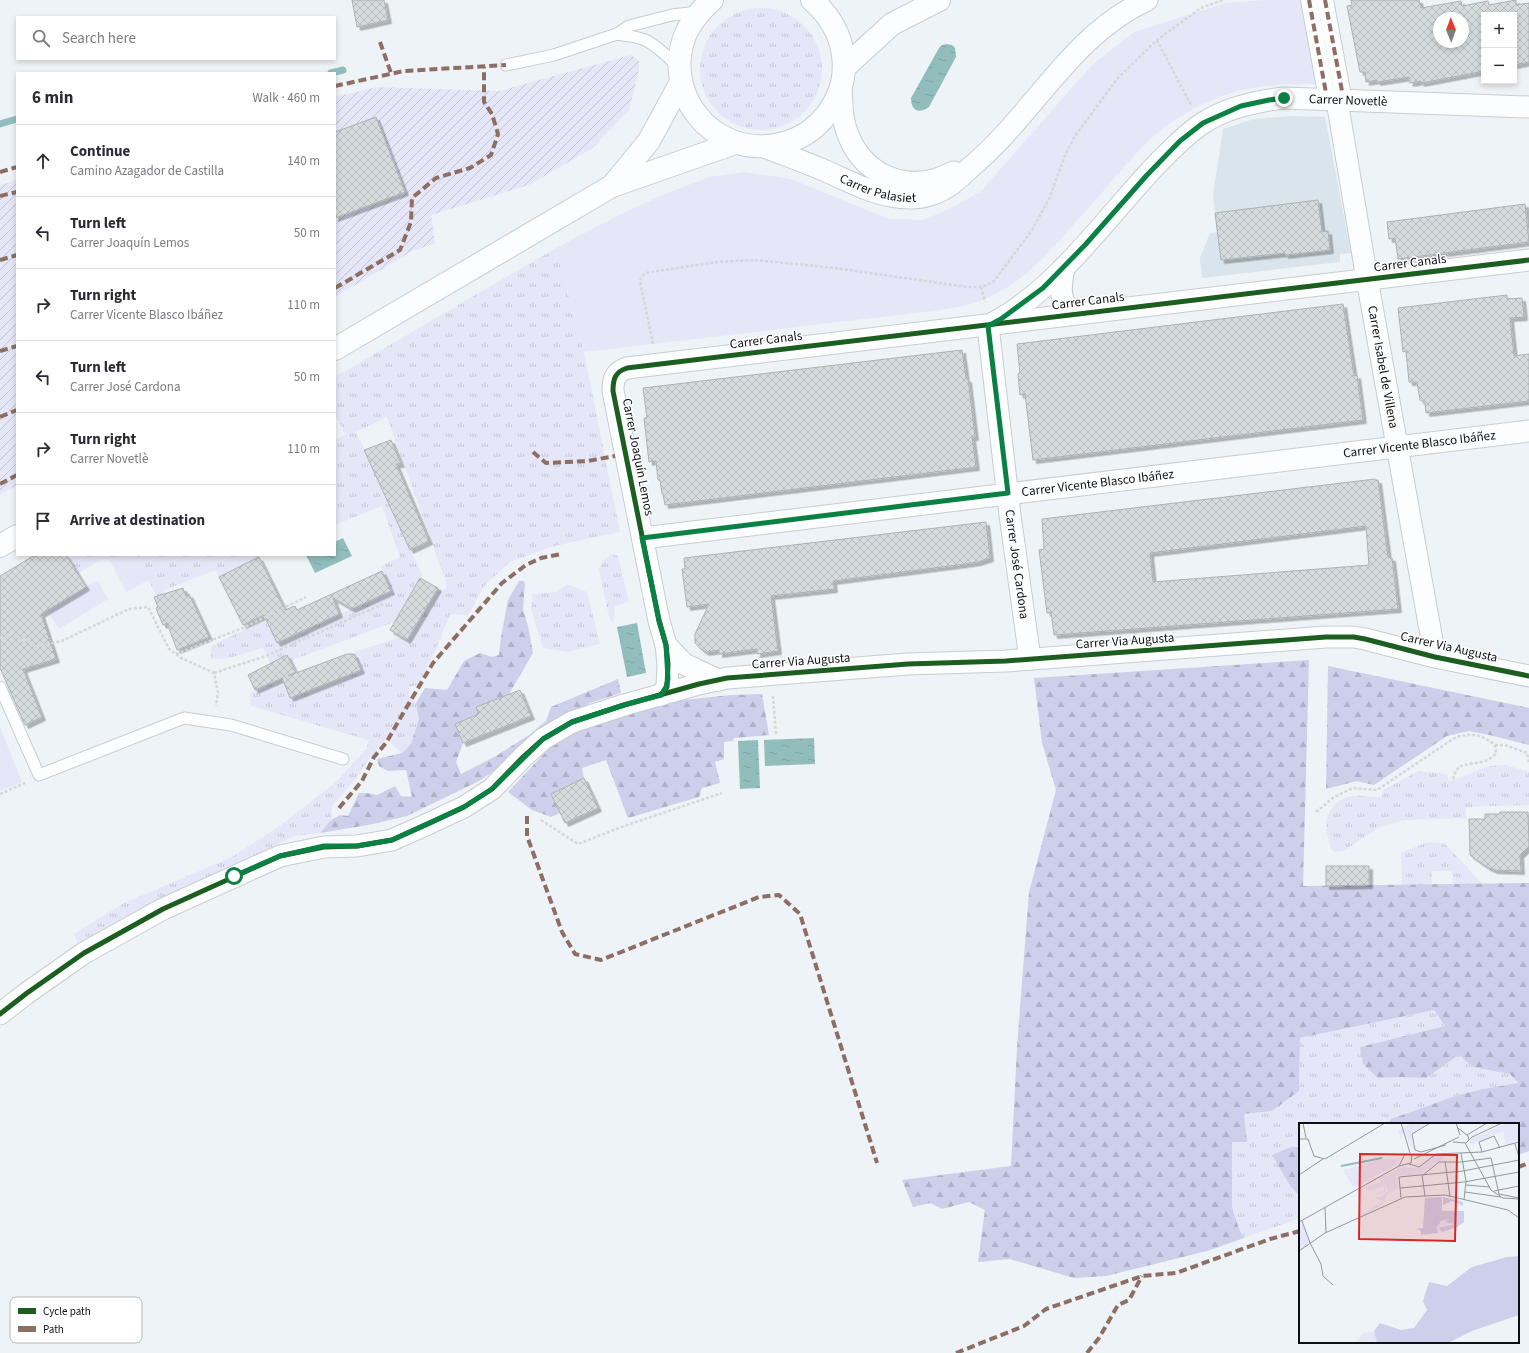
<!DOCTYPE html>
<meta charset="utf-8">
<style>
:root{--surface:#fff;--page:#f7f7f7;--text:#2b2b33;--muted:#7c7c81;--line:#e1e1e2}
body{margin:0;font-family:"Source Sans 3",sans-serif;background:var(--page);color:var(--text)}
.controls{position:absolute;right:12px;top:12px;display:grid;overflow:hidden;border-radius:0px;box-shadow:0 2px 6px #0003}
.controls button{width:36px;height:36px;display:grid;place-items:center;padding:0;border:0;border-bottom:1px solid var(--line);background:var(--surface);color:var(--text);font:20px sans-serif}
.compass{position:absolute;left:1433px;top:12px;width:36px;height:36px;border-radius:50%;background:var(--surface);box-shadow:0 2px 6px #0003;rotate:359deg}
.stop{position:absolute;width:12px;height:12px;margin:-9px;border:3px solid #0b8043;border-radius:50%;background:#fff}
.stop.end{background:#0b8043;border-color:#fff;box-shadow:0 1px 4px #0008}
.list{margin:0;padding:0;list-style:none}
h2{display:flex;justify-content:space-between;align-items:center;height:52px;margin:0;padding:0 16px;font-size:17px}
h2 small{font-size:13px;font-weight:400;color:var(--muted)}
.list li{display:grid;grid-template-columns:26px 1fr auto;gap:12px;align-items:center;box-sizing:border-box;height:72px;padding:0 16px;border-top:1px solid var(--line)}
.list b{display:block;font-size:15px;white-space:nowrap}
.list p{margin:0;font-size:13px;white-space:nowrap;color:var(--muted)}
.list em{font-size:13px;font-style:normal;color:var(--muted)}
.icon{flex:none;width:22px;height:22px;fill:none;stroke:currentColor;stroke-width:2;stroke-linecap:round;stroke-linejoin:round}
.map{position:relative;flex:none;width:1529px;height:1353px;overflow:hidden}
.search{position:absolute;background:var(--surface);box-shadow:0 2px 6px #0003;left:16px;top:16px;width:320px;height:44px;display:flex;align-items:center;gap:10px;box-sizing:border-box;padding:0 14px;border-radius:0px;color:var(--muted);font-size:15px}
.panel{position:absolute;background:var(--surface);box-shadow:0 2px 6px #0003;left:16px;top:72px;width:320px;height:484px;border-radius:0px}
.map>svg:first-child{display:block}
.built{fill:#d9e4ec}
.grass{fill:url(#grass-tufts)}
.forest{fill:url(#forest-firs)}
.park{fill:#e5e7f8}
.garden{fill:url(#garden-furrows)}
.water{fill:url(#water-ripples)}
.lines{fill:none;stroke-linecap:round;stroke-linejoin:round}
.stream{stroke:#91bebd;stroke-width:7}
.building{fill:url(#building-cross-hatch);stroke:#aeb2b4;fill-rule:evenodd;filter:url(#shadow)}
.service-casing{stroke:#c9cdd0;stroke-width:13}
.pedestrian-casing{stroke:#c9cdd0;stroke-width:18}
.minor-casing{stroke:#c9cdd0;stroke-width:23}
.tertiary-casing{stroke:#c9cdd0;stroke-width:24}
.secondary-casing{stroke:#c9cdd0;stroke-width:24}
.path{stroke:#d5d7d8;stroke-width:2.5;stroke-dasharray:3 2;stroke-linecap:butt}
.service{stroke:#fcfdfe;stroke-width:11}
.pedestrian{stroke:#fcfdfe;stroke-width:16}
.minor{stroke:#fcfdfe;stroke-width:21}
.tertiary{stroke:#fcfdfe;stroke-width:22}
.secondary{stroke:#fcfdfe;stroke-width:22}
.quiet{stroke:#8d6e63;stroke-width:4;stroke-dasharray:8 4;stroke-linecap:butt}
.cycleway-casing{stroke:#fff;stroke-width:8}
.cycleway{stroke:#1b5e20;stroke-width:5}
.route{stroke:#0b8043;stroke-width:5}
.labels{text-anchor:middle;dominant-baseline:central;stroke-width:3;stroke-linejoin:round;paint-order:stroke}
.street-label{font-size:13px;fill:#0d1013;stroke:#fff}
.inset-river{fill:none;stroke:#91bebd;stroke-width:2}
.inset-road{fill:none;stroke:#94989c;stroke-width:1}
.view{fill:#d62828;fill-opacity:0.15;stroke:#d62828;stroke-width:2}
.inset-edge{fill:none;stroke:#0d1013;stroke-width:2}
.key{fill:#fff;stroke:#b6b7b8;stroke-width:1}
.key-label{font-size:11px;fill:#0d1013}
</style>
<div class="map">
<svg width="1529" height="1353" viewBox="0 0 1529 1353">
<defs>
<pattern id="grass-tufts" width="24" height="20" patternUnits="userSpaceOnUse"><rect width="24" height="20" fill="#e5e7f8"/><path d="M3 7l-1-3M5 7V3M7 7l1-3M15 17l-1-3M17 17v-4M19 17l1-3" fill="none" stroke="#c3c5d4"/></pattern>
<pattern id="forest-firs" width="22" height="20" patternUnits="userSpaceOnUse"><rect width="22" height="20" fill="#cecfea"/><path d="M5 1l3.5 6h-7zM16 11l3.5 6h-7z" fill="#b0b1c8"/></pattern>
<pattern id="garden-furrows" width="10" height="10" patternUnits="userSpaceOnUse"><rect width="10" height="10" fill="#e5e7f8"/><path d="M-1 1l2-2M0 10L10 0M9 11l2-2" fill="none" stroke="#c3c5d4"/></pattern>
<pattern id="water-ripples" width="26" height="14" patternUnits="userSpaceOnUse"><rect width="26" height="14" fill="#91bebd"/><path d="M2 4q2-2 4 0t4 0M15 11q2-2 4 0t4 0" fill="none" stroke="#7ca2a2"/></pattern>
<pattern id="building-cross-hatch" width="8" height="8" patternUnits="userSpaceOnUse"><rect width="8" height="8" fill="#d6dbde"/><path d="M0 0l8 8M0 8l8-8" fill="none" stroke="#b6bbbe"/></pattern>
<filter id="shadow"><feDropShadow dx="3.5" dy="3.5" stdDeviation="0" flood-color="#0004"/></filter>
</defs>
<rect width="100%" height="100%" fill="#eef3f7"/>
<!-- built -->
<polygon class="built" points="1291,116 1325,117 1351,253 1340,254 1340,262 1202,278 1200,258 1210,233 1217,232 1213,195 1223,129 1254,119"/>
<!-- grass -->
<g class="grass">
<circle cx="761" cy="69" r="61"/>
<polygon points="556,248 584,352 620,532 554,546 510,562 485,585 468,615 450,614 436,649 418,685 409,687 409,696 416,703 419,719 411,744 402,753 386,739 366,763 358,776 332,806 331,820 320,833 294,836 218,874 138,910 79,945 74,934 124,903 232,857 281,825 336,782 367,748 369,738 368,740 251,706 250,693 282,678 290,697 361,671 354,652 401,637 408,640 438,588 446,590 446,582 387,417 356,432 422,575 394,622 290,661 287,656 270,664 263,648 229,658 211,659 211,646 266,619 278,643 372,599 389,586 380,566 400,557 382,506 335,525 335,440 345,435 335,413 335,377"/>
<polygon points="612,554 618,556 629,602 615,606 613,624 609,617 599,569 604,560"/>
<polygon points="66,555 121,555 110,561 103,559 77,574"/>
<polygon points="136,555 260,555 259,557 219,577 216,570 164,590 165,593 157,597"/>
<polygon points="567,584 587,592 600,644 568,652 543,648 531,609 533,594 557,592"/>
<path d="M1506 765 1529 772V805L1466 807V818L1405 820 1380 827 1343 851 1334 852C1330 848 1329 844 1328 838 1323 821 1328 804 1347 797 1357 794 1371 797 1382 797L1383 790 1419 771 1447 774 1449 782 1489 766Z"/>
<polygon points="1427,842 1444,843 1483,884 1453,885 1452,871 1432,871 1432,885 1402,886 1401,853"/>
<polygon points="1434,1010 1445,1026 1360,1047 1378,1078 1401,1077 1426,1078 1459,1055 1473,1067 1510,1074 1519,1084 1483,1089 1455,1096 1391,1119 1388,1124 1300,1124 1300,1147 1291,1147 1291,1187 1300,1196 1300,1218 1244,1238 1239,1229 1232,1207 1232,1141 1244,1114 1272,1111 1299,1091 1300,1038"/>
</g>
<!-- forest -->
<g class="forest">
<polygon points="519,581 524,581 525,585 523,609 528,626 533,653 509,694 477,707 479,714 455,724 463,743 456,762 461,774 496,756 529,735 546,721 551,707 618,679 621,693 590,703 541,732 511,760 479,781 407,816 368,825 320,833 331,820 340,815 348,816 359,793 367,793 377,795 395,786 401,796 412,797 406,770 388,771 379,766 377,759 402,753 411,744 419,719 416,703 425,688 447,690 464,661 480,653 492,657 499,655 501,637 508,600"/>
<polygon points="1309,660 1303,886 1529,883 1529,1151 1518,1155 1518,1124 1388,1124 1391,1119 1455,1096 1483,1089 1518,1083 1510,1074 1473,1067 1459,1055 1426,1078 1401,1077 1378,1078 1363,1064 1360,1047 1445,1026 1434,1010 1300,1038 1299,1091 1272,1111 1244,1114 1247,1142 1232,1142 1232,1207 1239,1229 1244,1238 1207,1251 1106,1276 1074,1278 1010,1259 978,1262 985,1210 969,1202 942,1209 930,1203 913,1207 902,1180 1011,1166 1017,1047 1029,892 1056,790 1042,743 1034,678"/>
<polygon points="1328,666 1529,708 1529,745 1494,736 1469,731 1447,736 1374,785 1357,781 1326,789"/>
<polygon points="762,694 769,735 734,738 733,741 724,742 724,759 715,762 720,783 702,788 699,797 628,818 606,760 582,768 584,778 560,813 551,817 532,810 508,792 558,739 579,726 645,704 731,695"/>
<polygon points="1291,1147 1300,1147 1300,1196 1291,1187 1272,1155"/>
</g>
<!-- park -->
<g class="park">
<path d="M1265 0H1303L1316 84C1295 84 1273 84 1252 88 1225 92 1192 108 1169 124 1150 137 1135 155 1119 173 1104 190 1089 208 1073 225 1049 252 1025 281 991 296 976 304 959 307 942 310L584 352 556 248 621 214 665 194 709 177 745 172 791 179 889 219 924 220 955 206 980 192 1092 65 1134 32 1226 3Z"/>
<polygon points="121,555 136,555 149,580 126,592 110,561"/>
<polygon points="97,580 108,599 59,629 47,611"/>
<polygon points="0,727 22,782 0,791"/>
</g>
<!-- garden -->
<g class="garden">
<polygon points="631,55 639,61 639,70 629,110 591,149 529,185 431,215 435,244 414,250 335,297 335,97 377,87 499,91"/>
<polygon points="17,180 17,485 0,495 0,185"/>
</g>
<!-- water -->
<g class="water">
<path d="M947 44 952 45 955 48 956 57 929 107C919 114 911 111 911 98L939 48 942 45Z"/>
<polygon points="343,538 352,556 315,573 306,555 335,555 335,542"/>
<polygon points="637,623 646,673 627,677 617,627"/>
<polygon points="814,738 815,764 765,766 764,740"/>
<polygon points="758,740 760,788 740,789 738,741"/>
</g>
<g class="lines">
<!-- stream -->
<g class="stream">
<polyline points="331,73 343,70"/>
<polyline points="0,124 17,119"/>
</g>
</g>
<!-- building -->
<g class="building">
<polygon points="352,0 384,0 388,20 357,27"/>
<path d="M1351 0H1419L1421 8 1461 1 1462 6 1488 1 1489 5 1516 0V5L1529 3V62L1514 65V15H1484V71L1421 83V81L1410 83 1409 77 1377 82V80L1366 82 1365 72H1360L1347 6 1352 5ZM1439 18H1463V42H1439Z"/>
<polygon points="376,117 405,192 335,218 335,132"/>
<polygon points="1318,200 1322,232 1328,231 1330,250 1285,255 1285,253 1221,260 1215,213"/>
<polygon points="1525,204 1529,242 1398,259 1395,238 1389,239 1387,222"/>
<polygon points="1507,295 1507,299 1522,298 1524,317 1510,318 1514,356 1529,354 1529,401 1426,413 1425,403 1420,400 1417,382 1409,382 1406,351 1403,352 1398,308"/>
<polygon points="1343,304 1354,376 1357,375 1363,420 1033,460 1025,394 1020,395 1018,374 1020,373 1017,344"/>
<polygon points="962,350 966,379 968,379 975,437 972,437 976,467 665,505 663,494 662,494 660,480 658,480 656,461 649,462 644,418 647,418 643,388"/>
<polygon points="391,440 401,464 396,464 429,541 410,550 364,450"/>
<path d="M1375 479V480H1378L1388 557 1392 558 1398 609 1054 635 1051 612 1047 613 1039 550 1044 549 1042 519ZM1366 526 1369 565 1153 582 1150 553Z"/>
<polygon points="986,522 990,558 978,562 957,565 833,581 834,589 771,596 778,651 757,654 757,649 719,654 719,650 706,652 701,649 695,643 695,634 709,604 687,607 682,569 685,569 684,558"/>
<polygon points="35,555 66,555 86,587 41,614 56,659 23,669 42,717 25,725 0,668 0,576"/>
<polygon points="259,557 285,610 295,606 297,610 382,571 391,591 352,609 333,598 339,614 277,643 264,615 243,625 219,577"/>
<polygon points="420,578 438,588 407,640 390,630"/>
<polygon points="183,588 186,596 189,594 209,637 177,650 167,623 163,625 156,608 158,607 154,597"/>
<polygon points="347,654 354,654 361,670 290,698 282,678 255,690 248,675 287,655 296,672 288,676"/>
<polygon points="520,690 531,716 463,743 455,724 479,714 476,707"/>
<polygon points="584,778 598,808 565,823 551,794"/>
<polygon points="1500,812 1528,812 1529,846 1520,855 1521,871 1494,870 1487,867 1470,855 1469,819 1485,819 1485,814 1500,814"/>
<polygon points="1326,866 1369,866 1369,885 1326,886"/>
</g>
<g class="lines">
<defs>
<g id="service">
<path d="M617 34C625 36 636 36 645 40 654 44 673 60 678 69"/>
<polyline points="506,65 554,55 617,34 629,26 672,15 698,12"/>
<polyline points="0,687 39,775 184,718 231,725 343,759"/>
</g>
<g id="pedestrian">
<polyline points="1309,0 1326,93"/>
<polyline points="1325,0 1342,91"/>
</g>
<g id="minor">
<path d="M841 89C842 105 842 122 849 137 863 171 897 189 934 180 940 178 947 175 954 172"/>
<path id="s1" d="M1337 101 1367 279 1435 657"/>
<path id="s2" d="M764 147C783 154 802 161 821 169 843 178 867 192 891 196 905 199 920 199 933 194 949 189 960 177 972 166 1034 114 1071 35 1147 0"/>
<path d="M1064 267C1062 279 1057 299 1069 308 1073 310 1078 311 1082 313"/>
<path id="s3" d="M993 323C1058 289 1108 215 1158 163 1172 149 1186 134 1203 123 1226 108 1257 101 1284 98L1529 107"/>
<path id="s4" d="M988 326 1010 515 1030 659"/>
<path id="s5" d="M643 538 1529 431"/>
<polyline points="666,645 684,664 718,680"/>
<path d="M661 695 667 687 668 664 666 645 659 621 613 391C613 379 615 372 627 368L1529 260"/>
<polyline points="0,1014 27,993 84,953 163,909 280,856 324,847 357,846 392,840 430,823 464,807 492,789 523,757 543,739 572,722 624,705 699,684 727,678 908,664 1006,661 1326,637 1354,637 1365,639 1435,657 1529,676"/>
</g>
<polyline id="tertiary" points="844,68 892,24 939,0"/>
<g id="secondary">
<path d="M712 0C702 9 692 20 686 33 661 93 712 156 775 145 792 142 806 136 818 124 830 113 841 94 843 77 847 47 835 20 812 0"/>
<polyline points="612,186 649,141 681,82"/>
<polyline points="335,349 612,186 735,143"/>
<polyline points="0,546 17,536"/>
</g>
</defs>
<!-- service casing -->
<use href="#service" class="service-casing"/>
<!-- pedestrian casing -->
<use href="#pedestrian" class="pedestrian-casing"/>
<!-- minor casing -->
<use href="#minor" class="minor-casing"/>
<!-- tertiary casing -->
<use href="#tertiary" class="tertiary-casing"/>
<!-- secondary casing -->
<use href="#secondary" class="secondary-casing"/>
<!-- path -->
<g class="path">
<polyline points="1157,40 1191,105"/>
<polyline points="981,287 985,302"/>
<path d="M653 344 640 281 641 278 645 273 717 262 754 260 835 268 967 287C978 288 985 287 994 281L1032 230 1049 199 1066 153 1075 136 1117 79 1157 40 1201 8 1223 0"/>
<polyline points="0,638 11,634 37,646 62,641 129,609 148,607 169,649 181,658 214,673 218,693 216,706"/>
<polyline points="176,654 243,628 306,597"/>
<polyline points="214,673 266,656 383,604"/>
<polyline points="773,696 776,735"/>
<polyline points="1495,745 1505,745 1527,753 1529,762"/>
<polyline points="0,794 25,783"/>
<path d="M1316 812 1334 797 1353 788 1377 790 1456 737C1473 733 1481 734 1495 745L1496 754C1493 756 1489 760 1485 761 1470 766 1455 760 1453 781"/>
<polyline points="541,820 578,844 627,825 722,793"/>
</g>
<!-- service -->
<use href="#service" class="service"/>
<!-- pedestrian -->
<use href="#pedestrian" class="pedestrian"/>
<!-- minor -->
<use href="#minor" class="minor"/>
<!-- tertiary -->
<use href="#tertiary" class="tertiary"/>
<!-- secondary -->
<use href="#secondary" class="secondary"/>
<!-- quiet -->
<g class="quiet">
<polyline points="1309,0 1326,93"/>
<polyline points="1325,0 1342,91"/>
<polyline points="380,42 391,73"/>
<polyline points="335,86 404,71 506,65"/>
<polyline points="0,172 17,167"/>
<polyline points="0,196 17,192"/>
<polyline points="0,260 17,255"/>
<polyline points="335,288 400,250 411,222 412,198 436,178 470,168 491,155 498,134 492,114 484,102 484,67"/>
<polyline points="0,351 17,346"/>
<polyline points="0,417 17,410"/>
<polyline points="533,452 546,463 588,461 615,456"/>
<polyline points="0,484 17,475"/>
<polyline points="339,808 362,781 374,757 386,743 405,710 433,663 502,583 526,565 541,558 562,554"/>
<polyline points="527,816 527,836 562,932 575,954 601,960 759,897 779,895 800,914 877,1163"/>
<polyline points="1518,1167 1529,1163"/>
<polyline points="956,1353 1024,1326 1046,1309 1142,1276 1176,1273 1270,1239 1300,1231"/>
<polyline points="1087,1353 1099,1338 1118,1305 1129,1300 1142,1276"/>
</g>
<defs>
<g id="cycleway">
<path d="M661 695 667 687 668 664 666 645 659 621 613 391C613 379 615 372 627 368L1529 260"/>
<polyline points="0,1014 27,993 84,953 163,909 280,856 324,847 357,846 392,840 430,823 464,807 492,789 523,757 543,739 572,722 624,705 699,684 727,678 908,664 1006,661 1326,637 1354,637 1365,639 1435,657 1529,676"/>
</g>
</defs>
<!-- cycleway casing -->
<use href="#cycleway" class="cycleway-casing"/>
<!-- cycleway -->
<use href="#cycleway" class="cycleway"/>
</g>
<g class="lines">
<!-- route -->
<polyline class="route" points="234,876 280,856 324,846 357,846 392,840 464,807 492,789 543,739 572,722 624,705 661,695 666,687 668,679 666,645 659,620 642,538 1008,493 988,326 1001,319 1043,288 1085,245 1147,175 1180,141 1203,123 1241,106 1269,100 1284,98"/>
</g>
<g class="labels">
<!-- street labels -->
<g class="street-label">
<text stroke="none"><textPath href="#s3" startOffset="441">Carrer Novetlè</textPath></text>
<text stroke="none"><textPath href="#s2" startOffset="122">Carrer Palasiet</textPath></text>
<text transform="translate(1410 263) rotate(-7)">Carrer Canals</text>
<text transform="translate(1088 301) rotate(-7)">Carrer Canals</text>
<text transform="translate(766 340) rotate(-7)">Carrer Canals</text>
<text stroke="none"><textPath href="#s1" startOffset="270">Carrer Isabel de Villena</textPath></text>
<text stroke="none"><textPath href="#s5" startOffset="782">Carrer Vicente Blasco Ibáñez</textPath></text>
<text transform="translate(638 457) rotate(79)">Carrer Joaquín Lemos</text>
<text stroke="none"><textPath href="#s5" startOffset="458">Carrer Vicente Blasco Ibáñez</textPath></text>
<text stroke="none"><textPath href="#s4" startOffset="240">Carrer José Cardona</textPath></text>
<text transform="translate(1125 641) rotate(-4)">Carrer Via Augusta</text>
<text transform="translate(1449 647) rotate(13)">Carrer Via Augusta</text>
<text transform="translate(801 661) rotate(-4)">Carrer Via Augusta</text>
</g>
</g>
<!-- overview -->
<g transform="translate(1299 1123)">
<rect width="220" height="220" fill="#eef3f7"/>
<path d="M112 0H129L112 11 114 29 106 9 103 11V18L99 8ZM96 47 100 65 89 70 86 78 80 84 65 90 81 80 84 78 76 75 83 73 89 68 85 57 87 67 85 70 74 72 85 68V63L70 68 64 65 82 59 81 55ZM151 96 147 100 156 101 139 110 138 104 142 98ZM75 208 78 220H56L64 210Z" fill="#e5e7f8"/>
<path d="M143 74V88H165V99L158 104 143 109 140 105 156 101 146 99 151 96 142 98 138 104 139 110 122 112V108L117 106 124 105 126 75ZM144 74 164 79V83L153 78 144 82ZM220 133V192L173 208 149 220H78L75 208 81 200 102 207 115 205 128 187 124 178 130 159 148 163 173 144 208 134Z" fill="#cecfea"/>
<path d="M208 0H218L220 15 217 18 207 22 204 8 170 22 172 16ZM144 32V37L135 40 123 51 98 53 96 47 103 44 119 45 133 34ZM4 101 10 120 0 127V103Z" fill="#e5e7f8"/>
<path d="M102 35 98 41 55 65 44 47 85 36Z" fill="#e5e7f8"/>
<path class="inset-river" d="M42 43 83 35"/>
<path class="inset-road" d="M4 0 7 15M102 0 111 30M131 0 113 11 116 27 122 29 147 22M157 0 161 12M159 5 169 13 170 17M168 12 188 0M0 16H9L15 33 26 36 86 0M154 19 167 20 173 14 203 0M166 20 192 67 204 75 220 76M216 21 220 34M183 29 180 19 195 13 201 25M162 30 167 58 165 77M115 36 160 14M146 38 151 74M110 41 120 44 137 31 183 29 220 19M0 52 24 36M123 52 126 73M124 52 140 39H162L192 35 200 71M167 62 191 64M101 65 165 59 220 49M195 68 220 63M166 69 202 74M200 71 220 75M102 75 100 54 164 48 220 37M26 84 27 109M3 98 11 120 22 141 24 153 34 162M0 99 100 43 112 40 113 32 106 31 100 43M0 128 26 110 106 74 146 72 209 87 220 95"/>
<path class="view" d="M61 31 158 32 156 118 60 116Z"/>
<rect width="220" height="220" class="inset-edge"/>
</g>
<!-- legend -->
<rect x="10" y="1297" width="132" height="46" rx="6" class="key"/>
<rect x="18" y="1308" width="18" height="6" fill="#1b5e20"/>
<rect x="18" y="1326" width="18" height="6" fill="#8d6e63"/>
<g class="key-label">
<text x="43" y="1315">Cycle path</text>
<text x="43" y="1333">Path</text>
</g>
</svg>
<div class="controls">
<button>+</button>
<button>−</button>
</div>
<svg class="compass" viewBox="-18 -18 36 36"><path d="M0-13l5 13h-10z" fill="#e53935"/><path d="M0 13l5-13h-10z" fill="#7c7c81"/></svg>
<div class="stop" style="left:234px;top:876px"></div>
<div class="stop end" style="left:1284px;top:98px"></div>
<div class="search"><svg class="icon" aria-label="search" viewBox="0 0 24 24"><circle cx="10" cy="10" r="6"/><path d="M15 15l6 6"/></svg>Search here</div>
<section class="panel">
<h2>6 min<small>Walk · 460 m</small></h2>
<ul class="list">
<li><svg class="icon" aria-label="ahead" viewBox="0 0 24 24"><path d="M12 20V5M6 11l6-6 6 6"/></svg><div><b>Continue</b><p>Camino Azagador de Castilla</p></div><em>140 m</em></li>
<li><svg class="icon" aria-label="left" viewBox="0 0 24 24"><path d="M17 20v-9H6M10 6l-5 5 5 5"/></svg><div><b>Turn left</b><p>Carrer Joaquín Lemos</p></div><em>50 m</em></li>
<li><svg class="icon" aria-label="right" viewBox="0 0 24 24"><path d="M7 20v-9h11M14 6l5 5-5 5"/></svg><div><b>Turn right</b><p>Carrer Vicente Blasco Ibáñez</p></div><em>110 m</em></li>
<li><svg class="icon" aria-label="left" viewBox="0 0 24 24"><path d="M17 20v-9H6M10 6l-5 5 5 5"/></svg><div><b>Turn left</b><p>Carrer José Cardona</p></div><em>50 m</em></li>
<li><svg class="icon" aria-label="right" viewBox="0 0 24 24"><path d="M7 20v-9h11M14 6l5 5-5 5"/></svg><div><b>Turn right</b><p>Carrer Novetlè</p></div><em>110 m</em></li>
<li><svg class="icon" aria-label="arrive" viewBox="0 0 24 24"><path d="M6 21V4h12l-3 4 3 4H6"/></svg><div><b>Arrive at destination</b></div></li>
</ul>
</section>
</div>
